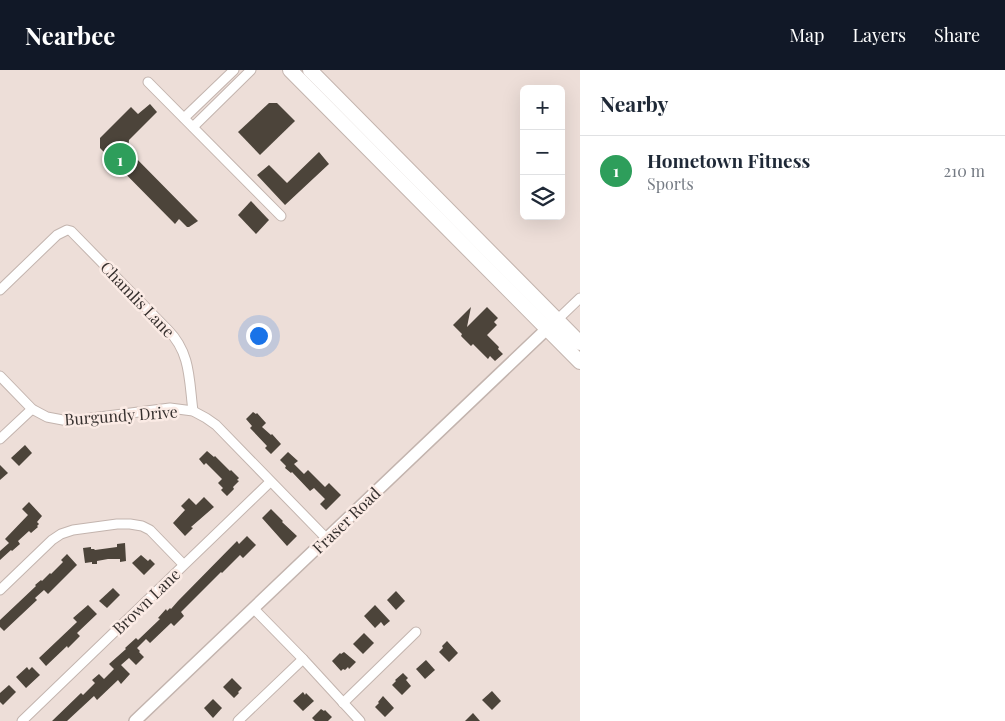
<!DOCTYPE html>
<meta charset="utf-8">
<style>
:root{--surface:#fff;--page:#f2f2f3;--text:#1f2937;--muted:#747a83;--line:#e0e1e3;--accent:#111827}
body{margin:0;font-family:"Playfair Display",serif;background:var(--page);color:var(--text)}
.controls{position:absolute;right:15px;top:15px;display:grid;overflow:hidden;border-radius:8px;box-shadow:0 5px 20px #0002}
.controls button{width:45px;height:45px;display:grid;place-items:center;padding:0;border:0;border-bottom:1px solid var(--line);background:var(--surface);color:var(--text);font:25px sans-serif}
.you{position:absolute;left:258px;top:265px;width:18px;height:18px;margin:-12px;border:4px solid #fff;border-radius:50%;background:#1a73e8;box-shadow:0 0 0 8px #1a73e833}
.badge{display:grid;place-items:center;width:32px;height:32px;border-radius:50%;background:var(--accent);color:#fff;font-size:16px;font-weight:700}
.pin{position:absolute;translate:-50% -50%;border:2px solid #fff;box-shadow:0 1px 5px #0006}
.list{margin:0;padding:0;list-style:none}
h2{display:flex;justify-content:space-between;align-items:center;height:65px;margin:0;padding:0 20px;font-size:21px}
h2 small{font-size:16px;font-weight:400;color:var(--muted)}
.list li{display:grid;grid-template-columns:32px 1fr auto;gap:15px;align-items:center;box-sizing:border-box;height:70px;padding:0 20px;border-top:1px solid var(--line)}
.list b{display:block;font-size:19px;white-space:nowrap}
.list p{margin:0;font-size:16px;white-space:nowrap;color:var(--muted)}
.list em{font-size:16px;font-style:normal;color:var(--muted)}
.icon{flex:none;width:28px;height:28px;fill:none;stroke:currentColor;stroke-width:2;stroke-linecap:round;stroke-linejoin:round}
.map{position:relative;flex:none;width:580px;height:651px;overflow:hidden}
header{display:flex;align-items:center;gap:30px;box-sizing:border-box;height:70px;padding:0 25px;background:var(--accent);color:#fff}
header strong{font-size:24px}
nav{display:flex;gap:28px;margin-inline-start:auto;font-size:18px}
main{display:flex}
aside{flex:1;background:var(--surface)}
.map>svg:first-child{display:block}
.building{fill:#4c443a}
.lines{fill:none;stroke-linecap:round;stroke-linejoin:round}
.street-casing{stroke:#c3b4ae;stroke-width:11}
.secondary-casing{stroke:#c3b4ae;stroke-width:14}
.primary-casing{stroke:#c3b4ae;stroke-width:16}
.street{stroke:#fff;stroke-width:9}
.secondary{stroke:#fff;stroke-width:11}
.primary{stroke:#fff;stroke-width:14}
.labels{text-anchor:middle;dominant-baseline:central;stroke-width:5;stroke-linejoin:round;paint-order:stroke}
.street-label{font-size:16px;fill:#36302e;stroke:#fbebe5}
</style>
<header>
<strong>Nearbee</strong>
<nav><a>Map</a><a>Layers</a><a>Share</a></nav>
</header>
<main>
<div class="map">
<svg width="580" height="651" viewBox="0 0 580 651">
<rect width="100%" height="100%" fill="#edded8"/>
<!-- building -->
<g class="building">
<polygon points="269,33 277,33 295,51 260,85 238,62"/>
<polygon points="150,34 157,42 129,70 128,80 198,151 189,157 187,157 179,149 175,154 100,78 100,68 131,37 138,44"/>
<polygon points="319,82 329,94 285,135 257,105 269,95 287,113"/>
<polygon points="251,131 269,150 256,164 238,145"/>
<polygon points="471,237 467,257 487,237 498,248 494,252 497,255 487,265 499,277 498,279 503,284 495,291 490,286 488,289 473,274 471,276 461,266 462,264 453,255"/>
<polygon points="253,342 256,344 257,343 266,353 262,357 271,365 272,364 281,374 271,384 265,378 267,376 250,358 252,356 246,349"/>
<polygon points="25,375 32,383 19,396 11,388"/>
<polygon points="207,381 214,387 215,386 230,401 231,400 239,408 237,410 239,411 233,417 234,419 227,426 221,420 223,418 218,413 222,409 206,393 204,395 199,389"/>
<polygon points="288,382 298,391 294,394 304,404 308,400 325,417 329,413 341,425 326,440 320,434 325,429 314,418 310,421 292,402 291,403 285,398 286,396 280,390"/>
<polygon points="0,395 8,403 0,410"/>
<polygon points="204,427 214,437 191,457 193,458 185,466 173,453 185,440 181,436 189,428 196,435"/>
<polygon points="29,432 42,446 37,452 39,454 37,456 38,457 31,463 29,461 18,471 20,474 12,481 11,480 0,490 0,481 9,473 5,469 28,445 22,439"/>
<polygon points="271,439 283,451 282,452 297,466 287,476 262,448"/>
<polygon points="247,466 256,475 243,488 240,485 222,503 221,502 181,542 184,546 174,556 171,553 150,573 146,569 137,578 140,581 139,582 144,587 136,595 129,588 121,595 130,604 121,614 118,610 97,630 94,626 67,651 52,651 81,623 83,625 95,613 92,610 99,604 104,609 114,599 109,594 126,579 125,578 136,568 138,570 160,549 158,548 166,539 167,541 170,538 171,539 178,531 237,471 239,474"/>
<polygon points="125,473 126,491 120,492 120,489 108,489 97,491 97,494 92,494 92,492 85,493 83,478 91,477 91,479 94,479 95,480 117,477 117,474"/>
<polygon points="67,484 77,495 48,524 44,520 35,528 37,530 4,561 0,557 0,550 36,516 35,515 41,510 42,511 50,503 51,504 63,492 61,490"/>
<polygon points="141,485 148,491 150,489 155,494 144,505 132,493"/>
<polygon points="113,518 120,525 107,538 99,531"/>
<polygon points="396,521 405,531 396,540 387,530"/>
<polygon points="88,535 97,544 77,563 80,566 68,578 67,576 46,596 39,588 77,552 73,548"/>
<polygon points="375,535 390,551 384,556 381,552 375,558 364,546"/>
<polygon points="364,563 374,573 363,584 353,574"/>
<polygon points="447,571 458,583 449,592 439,582 443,578 442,576"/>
<polygon points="344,582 356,592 349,599 348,597 345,600 343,599 341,601 332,591 340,583 341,584"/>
<polygon points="426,590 435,600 425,609 416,599"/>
<polygon points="27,597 29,600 32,597 40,605 26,618 16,607"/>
<polygon points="403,603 408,608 406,610 411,616 402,625 392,615 396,611 395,610"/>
<polygon points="232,608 242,618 238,622 239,623 234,628 223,617"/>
<polygon points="9,615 16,622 3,635 0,632 0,623"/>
<polygon points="492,621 501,631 492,640 482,630"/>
<polygon points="303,622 305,625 306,623 314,631 303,641 293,631"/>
<polygon points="383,626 394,638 385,647 375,637 379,633 378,632"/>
<polygon points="213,629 222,638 213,648 204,638"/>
<polygon points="321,639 324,641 325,640 332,647 328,651 315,651 312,648"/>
<polygon points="473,643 480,651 465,651"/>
</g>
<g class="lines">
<defs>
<g id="street">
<polyline points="148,12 281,146"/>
<polyline points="184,48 234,0"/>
<polyline points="193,57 251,0"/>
<path d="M0 220 57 165 67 160 71 161 168 260C191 283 189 311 193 341"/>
<polyline points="557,250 580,228"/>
<polyline points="0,306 32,339 47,347 68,351 170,338 193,341 206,348 216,355 327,469"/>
<polyline points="0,369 32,339"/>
<polyline points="0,520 52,470 61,464 73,460 117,454 130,454 142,456 150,460 183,494"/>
<polyline points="254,539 303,589 360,651"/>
<polyline points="343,633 416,562"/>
<polyline points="22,651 270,412"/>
<polyline points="238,651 303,589"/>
</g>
<polyline id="secondary" points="135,651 552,254"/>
<g id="primary">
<polyline points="290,0 580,292"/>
<polyline points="310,0 580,273"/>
</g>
</defs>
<!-- street casing -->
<use href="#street" class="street-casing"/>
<!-- secondary casing -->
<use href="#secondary" class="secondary-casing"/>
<!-- primary casing -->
<use href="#primary" class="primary-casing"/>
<!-- street -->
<use href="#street" class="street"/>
<!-- secondary -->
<use href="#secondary" class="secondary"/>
<!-- primary -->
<use href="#primary" class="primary"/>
</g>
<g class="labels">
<!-- street labels -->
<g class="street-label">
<text transform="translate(138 229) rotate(46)">Chamlis Lane</text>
<text transform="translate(121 345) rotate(-4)">Burgundy Drive</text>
<text transform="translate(346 450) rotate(-44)">Fraser Road</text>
<text transform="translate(146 531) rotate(-44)">Brown Lane</text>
</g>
</g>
</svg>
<div class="controls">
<button>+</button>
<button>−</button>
<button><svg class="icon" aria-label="layers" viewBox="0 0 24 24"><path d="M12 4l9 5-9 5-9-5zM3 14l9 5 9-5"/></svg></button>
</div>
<div class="you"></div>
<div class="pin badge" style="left:120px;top:89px;background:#2e9e5b">1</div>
</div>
<aside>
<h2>Nearby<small></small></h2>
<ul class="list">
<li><span class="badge" style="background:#2e9e5b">1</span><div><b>Hometown Fitness</b><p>Sports</p></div><em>210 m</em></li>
</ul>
</aside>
</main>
